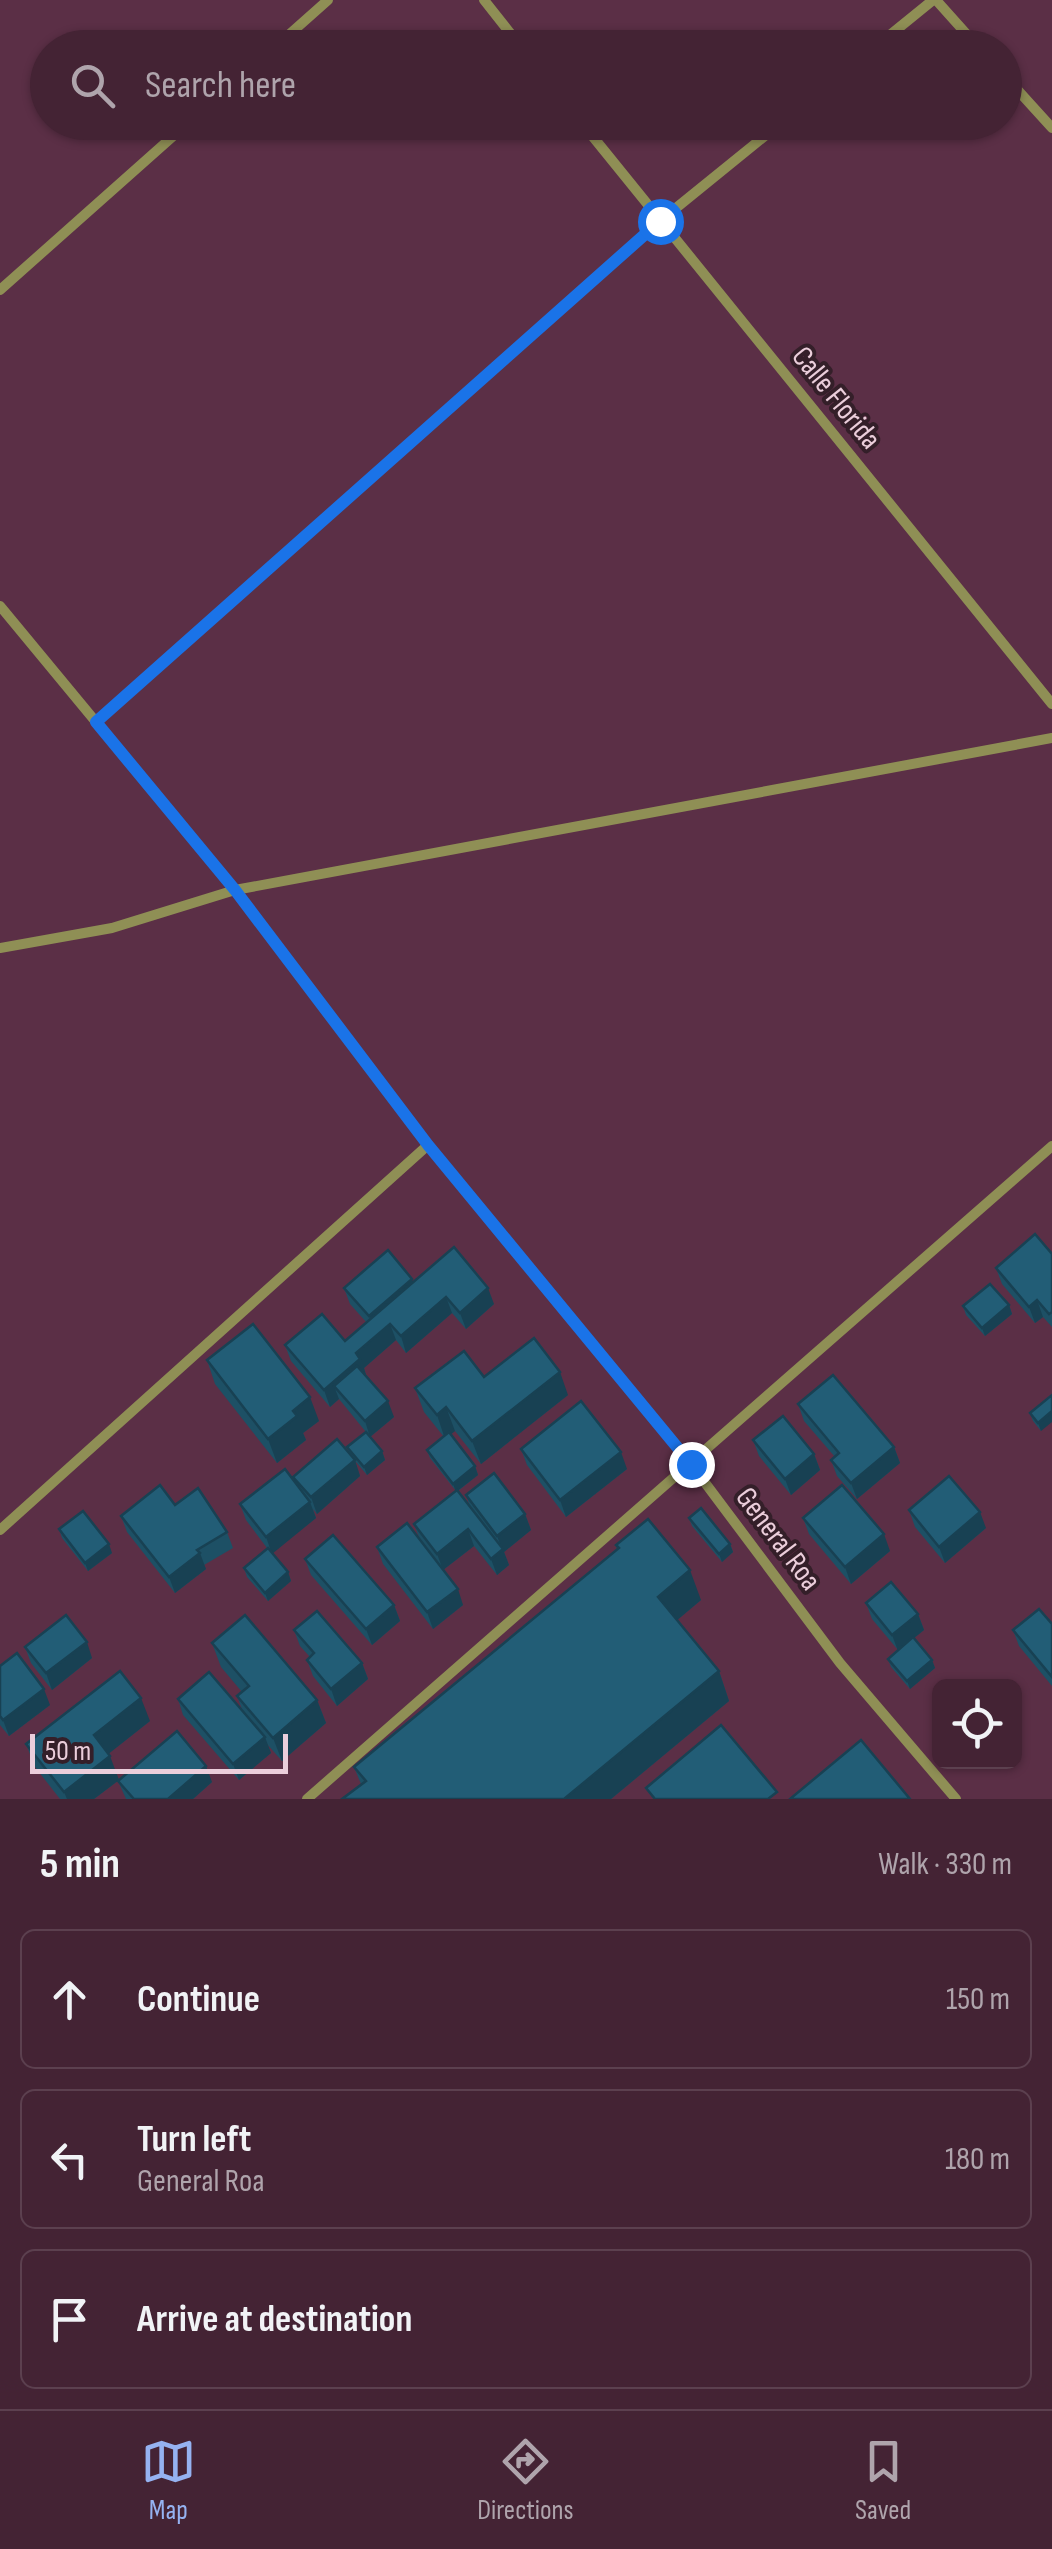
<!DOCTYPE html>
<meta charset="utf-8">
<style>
:root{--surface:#442334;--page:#4b2b3c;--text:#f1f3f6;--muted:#afa4ac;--line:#5c404f;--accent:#95b2f1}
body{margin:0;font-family:"Sofia Sans Condensed",sans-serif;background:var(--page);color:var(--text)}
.controls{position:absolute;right:30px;bottom:30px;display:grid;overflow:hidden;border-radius:15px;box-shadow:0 2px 8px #0004}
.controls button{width:90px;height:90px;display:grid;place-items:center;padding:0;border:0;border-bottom:2px solid var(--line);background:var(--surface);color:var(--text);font:50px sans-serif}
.scale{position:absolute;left:30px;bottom:25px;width:258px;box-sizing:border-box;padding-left:10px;border:5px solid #ebcedb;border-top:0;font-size:28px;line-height:35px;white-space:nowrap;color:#ebcedb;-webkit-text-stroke:8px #341f29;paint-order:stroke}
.stop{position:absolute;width:30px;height:30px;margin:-22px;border:8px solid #1a73e8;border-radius:50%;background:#fff}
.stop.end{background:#1a73e8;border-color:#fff;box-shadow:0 2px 10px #0008}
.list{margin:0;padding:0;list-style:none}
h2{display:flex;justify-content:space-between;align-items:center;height:130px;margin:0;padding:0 40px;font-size:42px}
h2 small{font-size:32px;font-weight:400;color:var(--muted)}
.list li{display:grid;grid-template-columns:65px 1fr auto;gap:30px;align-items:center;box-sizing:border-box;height:140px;margin:0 20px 20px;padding:0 20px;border:2px solid var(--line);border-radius:15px}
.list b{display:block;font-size:38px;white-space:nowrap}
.list p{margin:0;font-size:32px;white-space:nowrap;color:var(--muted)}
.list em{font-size:32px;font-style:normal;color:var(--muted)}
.icon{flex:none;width:55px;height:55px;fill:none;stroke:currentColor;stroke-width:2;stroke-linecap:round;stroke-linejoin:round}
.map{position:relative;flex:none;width:1052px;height:1799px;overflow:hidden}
.search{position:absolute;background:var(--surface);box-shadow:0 2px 8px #0004;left:30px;right:30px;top:30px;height:110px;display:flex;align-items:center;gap:25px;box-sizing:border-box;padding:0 35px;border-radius:55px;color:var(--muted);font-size:38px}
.sheet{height:610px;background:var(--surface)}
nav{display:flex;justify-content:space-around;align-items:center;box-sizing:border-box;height:140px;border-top:2px solid var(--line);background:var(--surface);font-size:28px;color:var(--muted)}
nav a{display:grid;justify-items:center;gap:5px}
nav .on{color:var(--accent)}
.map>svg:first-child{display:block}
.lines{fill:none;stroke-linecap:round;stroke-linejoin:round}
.street{stroke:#8f8f55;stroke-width:10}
.wall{fill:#1d5065}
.shaded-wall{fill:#184153}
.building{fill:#225d76;stroke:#184153;stroke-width:2.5}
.route{stroke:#1a73e8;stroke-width:12}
.labels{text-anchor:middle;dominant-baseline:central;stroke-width:8;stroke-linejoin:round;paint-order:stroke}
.street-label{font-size:30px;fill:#ebcedb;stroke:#341f29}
</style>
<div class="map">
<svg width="1052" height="1799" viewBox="0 0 1052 1799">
<rect width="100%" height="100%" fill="#5b2f46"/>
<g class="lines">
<!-- street -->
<g class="street">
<polyline points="484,0 522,48"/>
<polyline points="936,0 979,48"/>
<polyline points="274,48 328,0"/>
<polyline points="874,48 933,0"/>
<polyline points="1004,75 1052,128"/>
<polyline points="581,122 1052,704"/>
<polyline points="0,290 189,122"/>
<polyline points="0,606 235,890 428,1145 691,1464 840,1663 956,1799"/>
<polyline points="96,722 660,221 782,122"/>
<polyline points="0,948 112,928 235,890 1052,738"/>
<polyline points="0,1530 428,1145"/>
<polyline points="307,1799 1052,1146"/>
</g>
</g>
<!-- wall -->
<g class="wall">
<polygon points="1052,1254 1052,1327 1043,1317 1035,1323 1002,1284 996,1268"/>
<polygon points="413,1283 494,1304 466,1329 452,1313 406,1353 396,1340 364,1368 366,1375 394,1417 370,1437 339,1399 330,1407 291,1361 285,1345 345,1341 367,1323 350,1304 344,1288"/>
<polygon points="1009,1305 1012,1314 985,1336 966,1315 963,1306"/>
<polygon points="207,1360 319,1421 303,1433 306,1440 277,1463 215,1384"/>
<polygon points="484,1377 568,1395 481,1464 455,1431 451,1434 475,1466 478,1475 458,1491 470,1507 466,1495 525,1514 531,1530 504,1552 509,1565 497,1575 474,1546 443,1570 463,1605 433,1629 383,1564 377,1547 420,1540 414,1524 456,1491 430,1458 427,1450 444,1437 424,1412 415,1388"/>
<polygon points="1052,1395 1041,1431 1033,1421 1030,1413"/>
<polygon points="798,1404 894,1447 900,1463 857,1499 837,1476 831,1460 835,1457 804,1421"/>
<polygon points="753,1440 814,1454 820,1470 791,1495 759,1456"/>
<polygon points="347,1447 382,1451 385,1460 367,1475 355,1461 360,1476 317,1514 313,1509 316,1518 272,1553 288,1572 291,1581 268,1601 247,1577 244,1568 267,1548 246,1520 240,1504 295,1483 293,1477 350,1454"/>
<polygon points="521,1449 627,1469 566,1517 527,1465"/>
<polygon points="175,1505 227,1532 233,1548 204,1565 206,1569 175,1593 127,1532 121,1516"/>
<polygon points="909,1510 986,1528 945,1563 915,1527"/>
<polygon points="689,1518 730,1544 733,1552 722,1562 692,1526"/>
<polygon points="803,1518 890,1551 851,1584 809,1534"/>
<polygon points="59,1529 112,1553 88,1571 62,1538"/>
<polygon points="616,1545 701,1600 677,1620 719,1671 729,1701 611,1799 342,1799 361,1784 354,1767 617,1549"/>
<polygon points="305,1559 394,1605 400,1621 372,1645 311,1575"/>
<polygon points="866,1603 918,1614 924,1630 914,1638 932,1660 935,1668 910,1689 891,1667 888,1659 898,1650 872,1619"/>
<polygon points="1052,1624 1052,1686 1019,1646 1013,1630"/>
<polygon points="294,1630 362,1663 368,1679 337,1706 313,1676 307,1660 310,1657 300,1646"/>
<polygon points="212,1643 317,1700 326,1723 282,1761 267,1744 271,1753 239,1780 183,1715 178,1699 243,1712 237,1696 242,1692 221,1667"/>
<polygon points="25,1647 92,1658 52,1690 31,1663"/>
<polygon points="0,1666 50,1705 9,1736 0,1725"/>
<polygon points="150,1721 108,1754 119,1780 94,1799 60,1799 35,1767 26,1744"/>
<polygon points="118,1781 212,1782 193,1799 126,1799"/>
</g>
<!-- shaded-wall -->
<g class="shaded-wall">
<polygon points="412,1279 418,1295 375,1332 369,1316"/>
<polygon points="488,1288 494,1304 466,1329 460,1313"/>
<polygon points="446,1297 452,1313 406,1353 401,1336"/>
<polygon points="1037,1300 1043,1317 1035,1323 1029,1307"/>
<polygon points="1009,1305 1012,1314 985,1336 982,1328"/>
<polygon points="390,1324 396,1340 364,1368 366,1375 334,1386 339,1399 330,1407 324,1390 356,1353"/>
<polygon points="560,1372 568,1395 481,1464 472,1441"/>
<polygon points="310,1397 319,1421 303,1433 306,1440 277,1463 268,1439 293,1411"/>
<polygon points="388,1401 394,1417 370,1437 365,1421"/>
<polygon points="446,1407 455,1431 445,1439 437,1415"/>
<polygon points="1052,1411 1052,1422 1041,1431 1038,1423"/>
<polygon points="894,1447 900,1463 857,1499 851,1483"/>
<polygon points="382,1451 385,1460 367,1475 364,1467"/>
<polygon points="621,1452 627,1469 566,1517 560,1500"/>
<polygon points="814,1454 820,1470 791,1495 785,1479"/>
<polygon points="355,1460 360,1476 317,1514 311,1497"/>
<polygon points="475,1466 478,1475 456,1492 453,1484"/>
<polygon points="310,1502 316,1518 272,1554 266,1537"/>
<polygon points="980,1512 986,1528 945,1563 939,1547"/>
<polygon points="525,1514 531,1530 504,1552 509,1565 497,1575 491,1559 502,1549 497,1536"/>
<polygon points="468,1529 474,1546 443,1570 437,1554"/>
<polygon points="884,1534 890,1551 851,1584 845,1567"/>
<polygon points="109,1544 112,1553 88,1571 85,1563"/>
<polygon points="730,1544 733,1552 722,1562 719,1554"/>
<polygon points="200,1553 206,1569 175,1593 169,1577"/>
<polygon points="690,1570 701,1600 669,1627 658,1597"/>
<polygon points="288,1572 291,1581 268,1601 265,1593"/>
<polygon points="458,1589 463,1605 433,1629 427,1612"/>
<polygon points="394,1605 400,1621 372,1645 366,1629"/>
<polygon points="918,1614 924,1630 898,1651 892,1635"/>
<polygon points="87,1642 92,1658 52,1690 46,1673"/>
<polygon points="932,1660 935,1668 910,1689 907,1681"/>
<polygon points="362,1663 368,1679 337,1706 331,1689"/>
<polygon points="719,1671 729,1701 611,1799 564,1799"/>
<polygon points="44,1689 50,1705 9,1736 3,1720"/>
<polygon points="141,1698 150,1721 102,1759 94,1735"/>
<polygon points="317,1700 326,1723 282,1761 273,1738"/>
<polygon points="1016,1724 1022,1740 1014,1746 1014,1725"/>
<polygon points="265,1737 271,1753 239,1780 233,1764"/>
<polygon points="110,1756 119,1780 94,1799 67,1799 64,1792"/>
<polygon points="206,1766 212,1782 193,1799 168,1799"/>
</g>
<!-- building -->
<g class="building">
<polygon points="1035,1234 1052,1254 1052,1312 1049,1314 1037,1300 1029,1307 996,1268"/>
<polygon points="454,1247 488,1288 460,1313 446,1297 401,1336 390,1324 356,1353 360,1359 324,1390 285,1345 322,1314 345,1341"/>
<polygon points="388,1250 412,1279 369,1316 344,1288"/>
<polygon points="990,1284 1009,1305 982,1328 963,1306"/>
<polygon points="253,1324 310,1397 293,1411 297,1416 268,1439 207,1360"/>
<polygon points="534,1338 560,1372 472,1441 446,1407 437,1415 415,1388 464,1351 484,1377"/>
<polygon points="357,1366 388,1401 365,1421 334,1386"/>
<polygon points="833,1375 894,1447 851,1483 831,1460 839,1453 798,1404"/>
<polygon points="1052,1395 1052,1411 1038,1423 1030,1413"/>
<polygon points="581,1401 621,1452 560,1500 521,1449"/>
<polygon points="783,1416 814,1454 785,1479 753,1440"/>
<polygon points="366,1432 382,1451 364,1467 347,1447"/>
<polygon points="449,1432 475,1466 453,1484 427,1450"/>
<polygon points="337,1439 355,1460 311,1497 293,1477"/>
<polygon points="285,1469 310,1502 266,1537 240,1504"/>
<polygon points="494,1473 525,1514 497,1536 466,1495"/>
<polygon points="949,1476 980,1512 939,1547 909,1510"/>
<polygon points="160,1485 175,1505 198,1488 227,1532 197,1550 200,1553 169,1577 121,1516"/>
<polygon points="842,1485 884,1534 845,1567 803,1518"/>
<polygon points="457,1490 503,1549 491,1559 468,1529 437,1554 414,1524"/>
<polygon points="701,1508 730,1544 719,1554 689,1518"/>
<polygon points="83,1511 109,1544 85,1563 59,1529"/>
<polygon points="648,1519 690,1570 658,1597 719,1671 564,1799 342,1799 366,1781 354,1767 619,1548 616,1545"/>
<polygon points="407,1523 458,1589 427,1612 377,1547"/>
<polygon points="333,1535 394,1605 366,1629 305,1559"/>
<polygon points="268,1548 288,1572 265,1593 244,1568"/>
<polygon points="891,1582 918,1614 892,1635 866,1603"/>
<polygon points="1039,1609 1052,1624 1052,1677 1013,1630"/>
<polygon points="317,1611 362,1663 331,1689 307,1660 314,1653 294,1630"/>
<polygon points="66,1615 87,1642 46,1673 25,1647"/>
<polygon points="245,1615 317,1700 273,1738 237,1696 249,1686 212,1643"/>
<polygon points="913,1637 932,1660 907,1681 888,1659"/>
<polygon points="17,1653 44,1689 3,1720 0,1716 0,1666"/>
<polygon points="120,1671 141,1698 94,1735 110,1756 64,1792 26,1744"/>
<polygon points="209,1672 265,1737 233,1764 178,1699"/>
<polygon points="721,1725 777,1792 768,1799 655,1799 646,1788"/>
<polygon points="177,1731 206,1766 168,1799 134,1799 118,1781"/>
<polygon points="861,1740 910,1799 790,1799"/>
</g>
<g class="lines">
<!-- route -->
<polyline class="route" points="660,221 96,722 235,890 428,1145 691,1464"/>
</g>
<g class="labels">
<!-- street labels -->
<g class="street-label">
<text transform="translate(836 398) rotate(51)">Calle Florida</text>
<text transform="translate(778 1539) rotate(53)">General Roa</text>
</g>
</g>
</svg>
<div class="controls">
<button><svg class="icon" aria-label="locate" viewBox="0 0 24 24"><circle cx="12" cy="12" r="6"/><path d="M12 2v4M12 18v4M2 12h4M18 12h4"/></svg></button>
</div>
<div class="scale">50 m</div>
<div class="stop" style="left:660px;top:221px"></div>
<div class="stop end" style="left:691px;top:1464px"></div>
<div class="search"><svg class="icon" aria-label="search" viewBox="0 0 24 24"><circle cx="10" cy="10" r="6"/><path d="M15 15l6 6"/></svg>Search here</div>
</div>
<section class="sheet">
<h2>5 min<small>Walk · 330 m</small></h2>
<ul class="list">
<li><svg class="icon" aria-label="ahead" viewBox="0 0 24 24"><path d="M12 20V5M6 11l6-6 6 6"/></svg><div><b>Continue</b></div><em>150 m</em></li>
<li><svg class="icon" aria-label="left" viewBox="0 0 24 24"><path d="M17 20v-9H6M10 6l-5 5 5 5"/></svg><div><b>Turn left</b><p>General Roa</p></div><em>180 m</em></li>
<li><svg class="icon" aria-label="arrive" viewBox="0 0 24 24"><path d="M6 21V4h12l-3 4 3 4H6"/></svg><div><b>Arrive at destination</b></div></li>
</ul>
</section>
<nav>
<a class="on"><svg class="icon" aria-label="map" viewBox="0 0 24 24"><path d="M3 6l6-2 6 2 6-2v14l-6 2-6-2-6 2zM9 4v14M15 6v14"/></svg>Map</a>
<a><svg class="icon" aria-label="directions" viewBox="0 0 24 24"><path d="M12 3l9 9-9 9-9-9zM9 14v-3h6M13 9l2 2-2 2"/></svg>Directions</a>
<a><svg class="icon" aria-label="saved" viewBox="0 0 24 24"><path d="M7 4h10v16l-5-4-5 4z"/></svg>Saved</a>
</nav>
